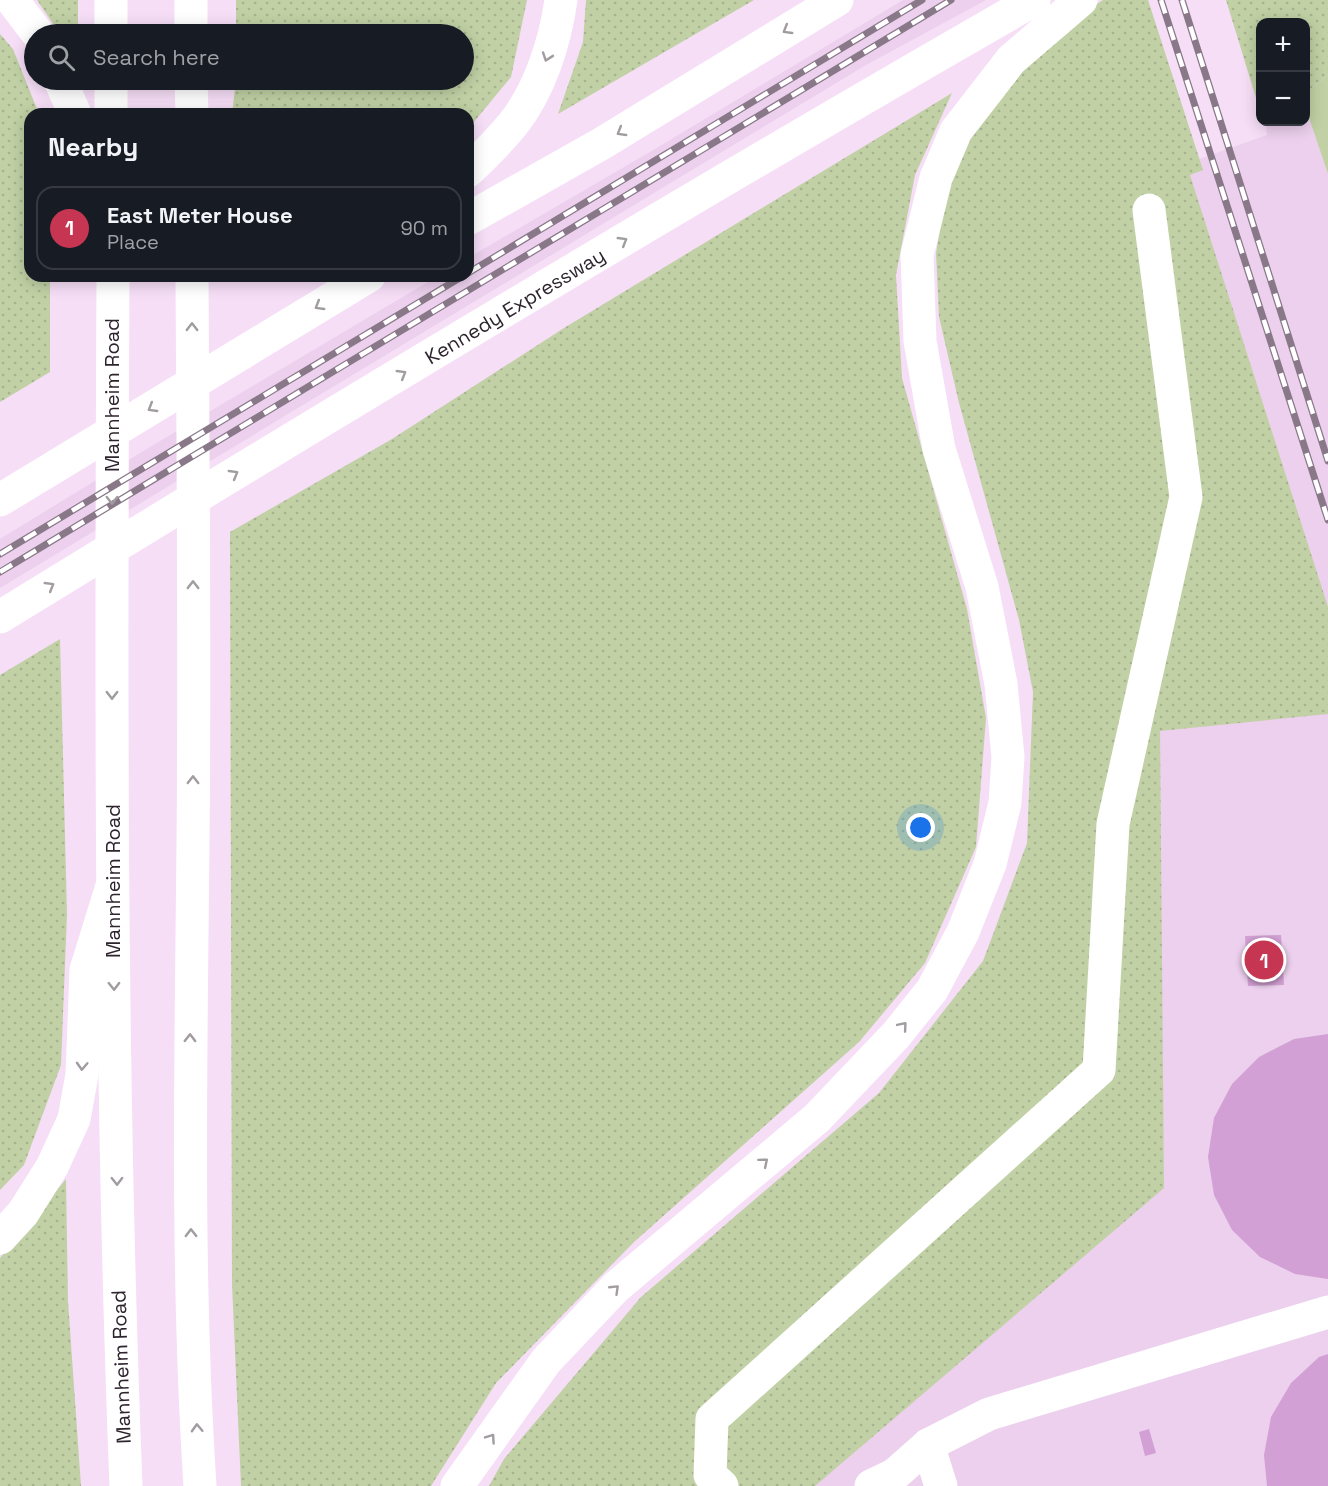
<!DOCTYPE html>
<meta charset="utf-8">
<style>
:root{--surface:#171b24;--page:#20242c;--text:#f1f3f6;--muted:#9ea1a6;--line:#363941;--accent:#c63652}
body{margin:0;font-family:"Space Grotesk",sans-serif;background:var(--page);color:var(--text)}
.controls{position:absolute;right:18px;top:18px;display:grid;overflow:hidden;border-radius:12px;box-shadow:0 3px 15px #0003}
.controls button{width:54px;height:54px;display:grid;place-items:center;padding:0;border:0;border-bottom:2px solid var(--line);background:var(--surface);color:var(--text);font:30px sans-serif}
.you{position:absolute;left:921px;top:828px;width:21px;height:21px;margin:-15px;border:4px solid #fff;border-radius:50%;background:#1a73e8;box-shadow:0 0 0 9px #1a73e833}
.badge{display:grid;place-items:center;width:39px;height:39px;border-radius:50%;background:var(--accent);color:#fff;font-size:20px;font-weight:700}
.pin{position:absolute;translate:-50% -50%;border:3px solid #fff;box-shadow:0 2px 6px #0006}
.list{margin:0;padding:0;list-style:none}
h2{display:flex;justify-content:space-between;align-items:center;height:78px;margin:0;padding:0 24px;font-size:26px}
h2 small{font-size:20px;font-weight:400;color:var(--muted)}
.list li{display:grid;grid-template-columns:39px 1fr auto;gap:18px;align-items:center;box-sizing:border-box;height:84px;margin:0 12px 12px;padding:0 12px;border:2px solid var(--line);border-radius:18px}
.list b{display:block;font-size:22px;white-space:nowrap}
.list p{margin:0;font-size:20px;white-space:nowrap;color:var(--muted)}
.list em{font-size:20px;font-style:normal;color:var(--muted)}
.icon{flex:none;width:33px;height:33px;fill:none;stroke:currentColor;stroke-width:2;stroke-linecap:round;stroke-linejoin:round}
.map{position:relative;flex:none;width:1328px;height:1486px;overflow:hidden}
.search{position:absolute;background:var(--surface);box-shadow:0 3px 15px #0003;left:24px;top:24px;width:450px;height:66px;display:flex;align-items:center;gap:15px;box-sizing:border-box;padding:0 21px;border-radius:33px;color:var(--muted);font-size:22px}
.panel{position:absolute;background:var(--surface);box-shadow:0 3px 15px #0003;left:24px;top:108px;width:450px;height:174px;border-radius:18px}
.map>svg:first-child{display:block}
.built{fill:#ecd0ed}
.green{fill:url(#green-dots)}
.pitch{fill:#c1d1a5}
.building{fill:#d2a0d4}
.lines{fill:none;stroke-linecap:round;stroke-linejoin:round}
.minor{stroke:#fff;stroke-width:33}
.major{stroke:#fff;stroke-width:33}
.highway{stroke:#fff;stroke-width:33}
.rail-casing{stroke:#887888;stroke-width:7}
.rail{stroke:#fff;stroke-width:4.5;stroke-dasharray:14;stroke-linecap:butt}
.oneway{stroke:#a09ca0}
.labels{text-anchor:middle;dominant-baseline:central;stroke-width:4.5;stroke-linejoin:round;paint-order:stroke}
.street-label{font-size:20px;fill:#2d242d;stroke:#fff}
</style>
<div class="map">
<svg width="1328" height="1486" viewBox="0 0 1328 1486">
<defs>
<pattern id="green-dots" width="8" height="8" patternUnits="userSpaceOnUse" patternTransform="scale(1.5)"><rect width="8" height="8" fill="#c1d1a5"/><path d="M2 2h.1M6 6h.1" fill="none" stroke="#a6b38e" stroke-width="1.8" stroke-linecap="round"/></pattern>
</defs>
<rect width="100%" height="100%" fill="#f6def7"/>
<!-- built -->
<g class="built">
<polygon points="903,0 986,0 866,65 0,588 0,539 150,447 438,276 468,276 468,258 655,149"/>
<polygon points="1148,0 1199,159 1267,135 1266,127 1273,122 1306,122 1306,109 1328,174 1328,1486 514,1486 993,991 1048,836"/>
</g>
<!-- green -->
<g class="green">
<polygon points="37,0 78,0 78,34 60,34"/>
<polygon points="236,0 527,0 511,77 468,129 468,114 232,114 236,80 464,80 464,34 236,34"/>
<polygon points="586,0 754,0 558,114 583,42"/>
<polygon points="1103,0 1148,0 1203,170 1190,175 1328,607 1328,714 1160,731 1164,1188 815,1486 489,1486 504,1459 641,1297 879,1093 983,961 1027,843 1033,692 1019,620 959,403 939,317 936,253 950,170 977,114 1083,13"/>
<polygon points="1226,0 1328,0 1328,75 1306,93 1306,22 1260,22 1260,111"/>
<polygon points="0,34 13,49 39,114 30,114 30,276 50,276 50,372 0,402"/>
<polygon points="952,93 915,175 896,275 902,378 967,609 986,718 976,847 925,963 859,1042 634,1242 496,1383 431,1486 241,1486 232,1284 230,532 392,439 564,328"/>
<polygon points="60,639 67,914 61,1065 24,1165 0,1190 0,675"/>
<polygon points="66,1179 68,1301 81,1486 0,1486 0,1258"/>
</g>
<!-- pitch -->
<polygon class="pitch" points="1328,75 1328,174 1306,109 1306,93"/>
<!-- building -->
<g class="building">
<polygon points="1281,935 1284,985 1248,986 1245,936"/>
<polygon points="1328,1034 1328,1279 1295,1274 1260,1257 1232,1230 1214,1195 1208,1157 1214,1118 1232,1084 1259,1057 1294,1039"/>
<polygon points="1328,1354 1328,1486 1267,1486 1264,1455 1271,1417 1291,1383 1319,1357"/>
<polygon points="1149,1429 1156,1453 1145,1456 1139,1432"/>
</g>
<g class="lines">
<!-- minor -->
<g class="minor">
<polyline points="928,1445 941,1486"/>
<polyline points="722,1486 710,1475 712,1419 1099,1070 1113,824 1186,497 1149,210"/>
<polyline points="871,1486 894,1475 928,1445 989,1414 1328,1312"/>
</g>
<!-- major -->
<g class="major">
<polyline points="111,0 111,34"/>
<polyline points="191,0 191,34"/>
<polyline points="111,80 111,114"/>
<polyline points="191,80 192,114"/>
<path d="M113 276C111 679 110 1083 126 1486"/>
<path d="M192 276C193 464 195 653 193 842 191 1056 186 1271 200 1486"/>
</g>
<!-- highway -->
<g class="highway">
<polyline points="12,0 38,34"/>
<polyline points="60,80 75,114"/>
<path d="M468 171C484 156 499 141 513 124 540 90 555 42 561 0"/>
<polyline points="468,219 601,144 837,0"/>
<polyline points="0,500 369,276"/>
<path d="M0 617C342 407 686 199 1034 0"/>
<polyline points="0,1238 23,1213 52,1167 74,1119 82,1075 86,970 112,886"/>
<polyline points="457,1486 546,1361 616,1287 817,1118 896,1035 932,990 963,932 990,864 1005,803 1008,757 1001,684 982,587 939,449 920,341 917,255 936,178 956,131 1011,60 1081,0"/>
</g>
<defs>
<g id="rail">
<polyline points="1161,0 1328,520"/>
<polyline points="1182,0 1328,461"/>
<polyline points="468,273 922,0"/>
<polyline points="0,554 463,276"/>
<polyline points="0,572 951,0"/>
</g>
</defs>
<!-- rail casing -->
<use href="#rail" class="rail-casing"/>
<!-- rail -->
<use href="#rail" class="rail"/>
</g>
<!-- one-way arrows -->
<defs><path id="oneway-chevron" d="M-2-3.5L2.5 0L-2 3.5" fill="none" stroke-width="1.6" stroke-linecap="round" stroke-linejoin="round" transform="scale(1.5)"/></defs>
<g class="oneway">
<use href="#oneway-chevron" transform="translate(787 30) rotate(149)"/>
<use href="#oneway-chevron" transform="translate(547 57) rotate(109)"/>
<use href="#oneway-chevron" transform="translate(621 132) rotate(149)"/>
<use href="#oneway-chevron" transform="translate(623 241) rotate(-31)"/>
<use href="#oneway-chevron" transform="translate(319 306) rotate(149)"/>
<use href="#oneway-chevron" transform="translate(192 327) rotate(-90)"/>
<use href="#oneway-chevron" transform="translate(402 374) rotate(-31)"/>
<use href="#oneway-chevron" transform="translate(152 408) rotate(149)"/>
<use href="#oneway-chevron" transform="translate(234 474) rotate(-30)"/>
<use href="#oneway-chevron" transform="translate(112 500) rotate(90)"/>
<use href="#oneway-chevron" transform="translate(193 585) rotate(-90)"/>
<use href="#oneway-chevron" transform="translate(50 586) rotate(-31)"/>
<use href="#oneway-chevron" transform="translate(112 695) rotate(90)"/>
<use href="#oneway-chevron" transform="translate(193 780) rotate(-90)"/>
<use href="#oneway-chevron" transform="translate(114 986) rotate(89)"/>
<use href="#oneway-chevron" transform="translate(903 1026) rotate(-50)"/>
<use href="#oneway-chevron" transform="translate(190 1038) rotate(-89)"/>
<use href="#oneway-chevron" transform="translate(82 1066) rotate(93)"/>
<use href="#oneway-chevron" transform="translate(764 1162) rotate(-40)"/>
<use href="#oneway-chevron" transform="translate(117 1181) rotate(89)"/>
<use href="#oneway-chevron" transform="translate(191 1233) rotate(-91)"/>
<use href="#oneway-chevron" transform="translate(615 1289) rotate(-44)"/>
<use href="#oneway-chevron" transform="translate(197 1428) rotate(-92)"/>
<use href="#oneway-chevron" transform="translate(491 1438) rotate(-55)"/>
</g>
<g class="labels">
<!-- street labels -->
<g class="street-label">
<text transform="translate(515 306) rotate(-31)">Kennedy Expressway</text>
<text transform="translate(112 395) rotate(-90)">Mannheim Road</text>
<text transform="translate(113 881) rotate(-90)">Mannheim Road</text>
<text transform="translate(121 1367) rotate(-92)">Mannheim Road</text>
</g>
</g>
</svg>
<div class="controls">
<button>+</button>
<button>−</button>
</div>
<div class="you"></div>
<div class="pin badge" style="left:1264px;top:960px">1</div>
<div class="search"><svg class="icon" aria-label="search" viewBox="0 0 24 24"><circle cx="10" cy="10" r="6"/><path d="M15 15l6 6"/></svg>Search here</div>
<section class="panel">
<h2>Nearby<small></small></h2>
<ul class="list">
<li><span class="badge">1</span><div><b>East Meter House</b><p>Place</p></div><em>90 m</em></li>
</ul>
</section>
</div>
